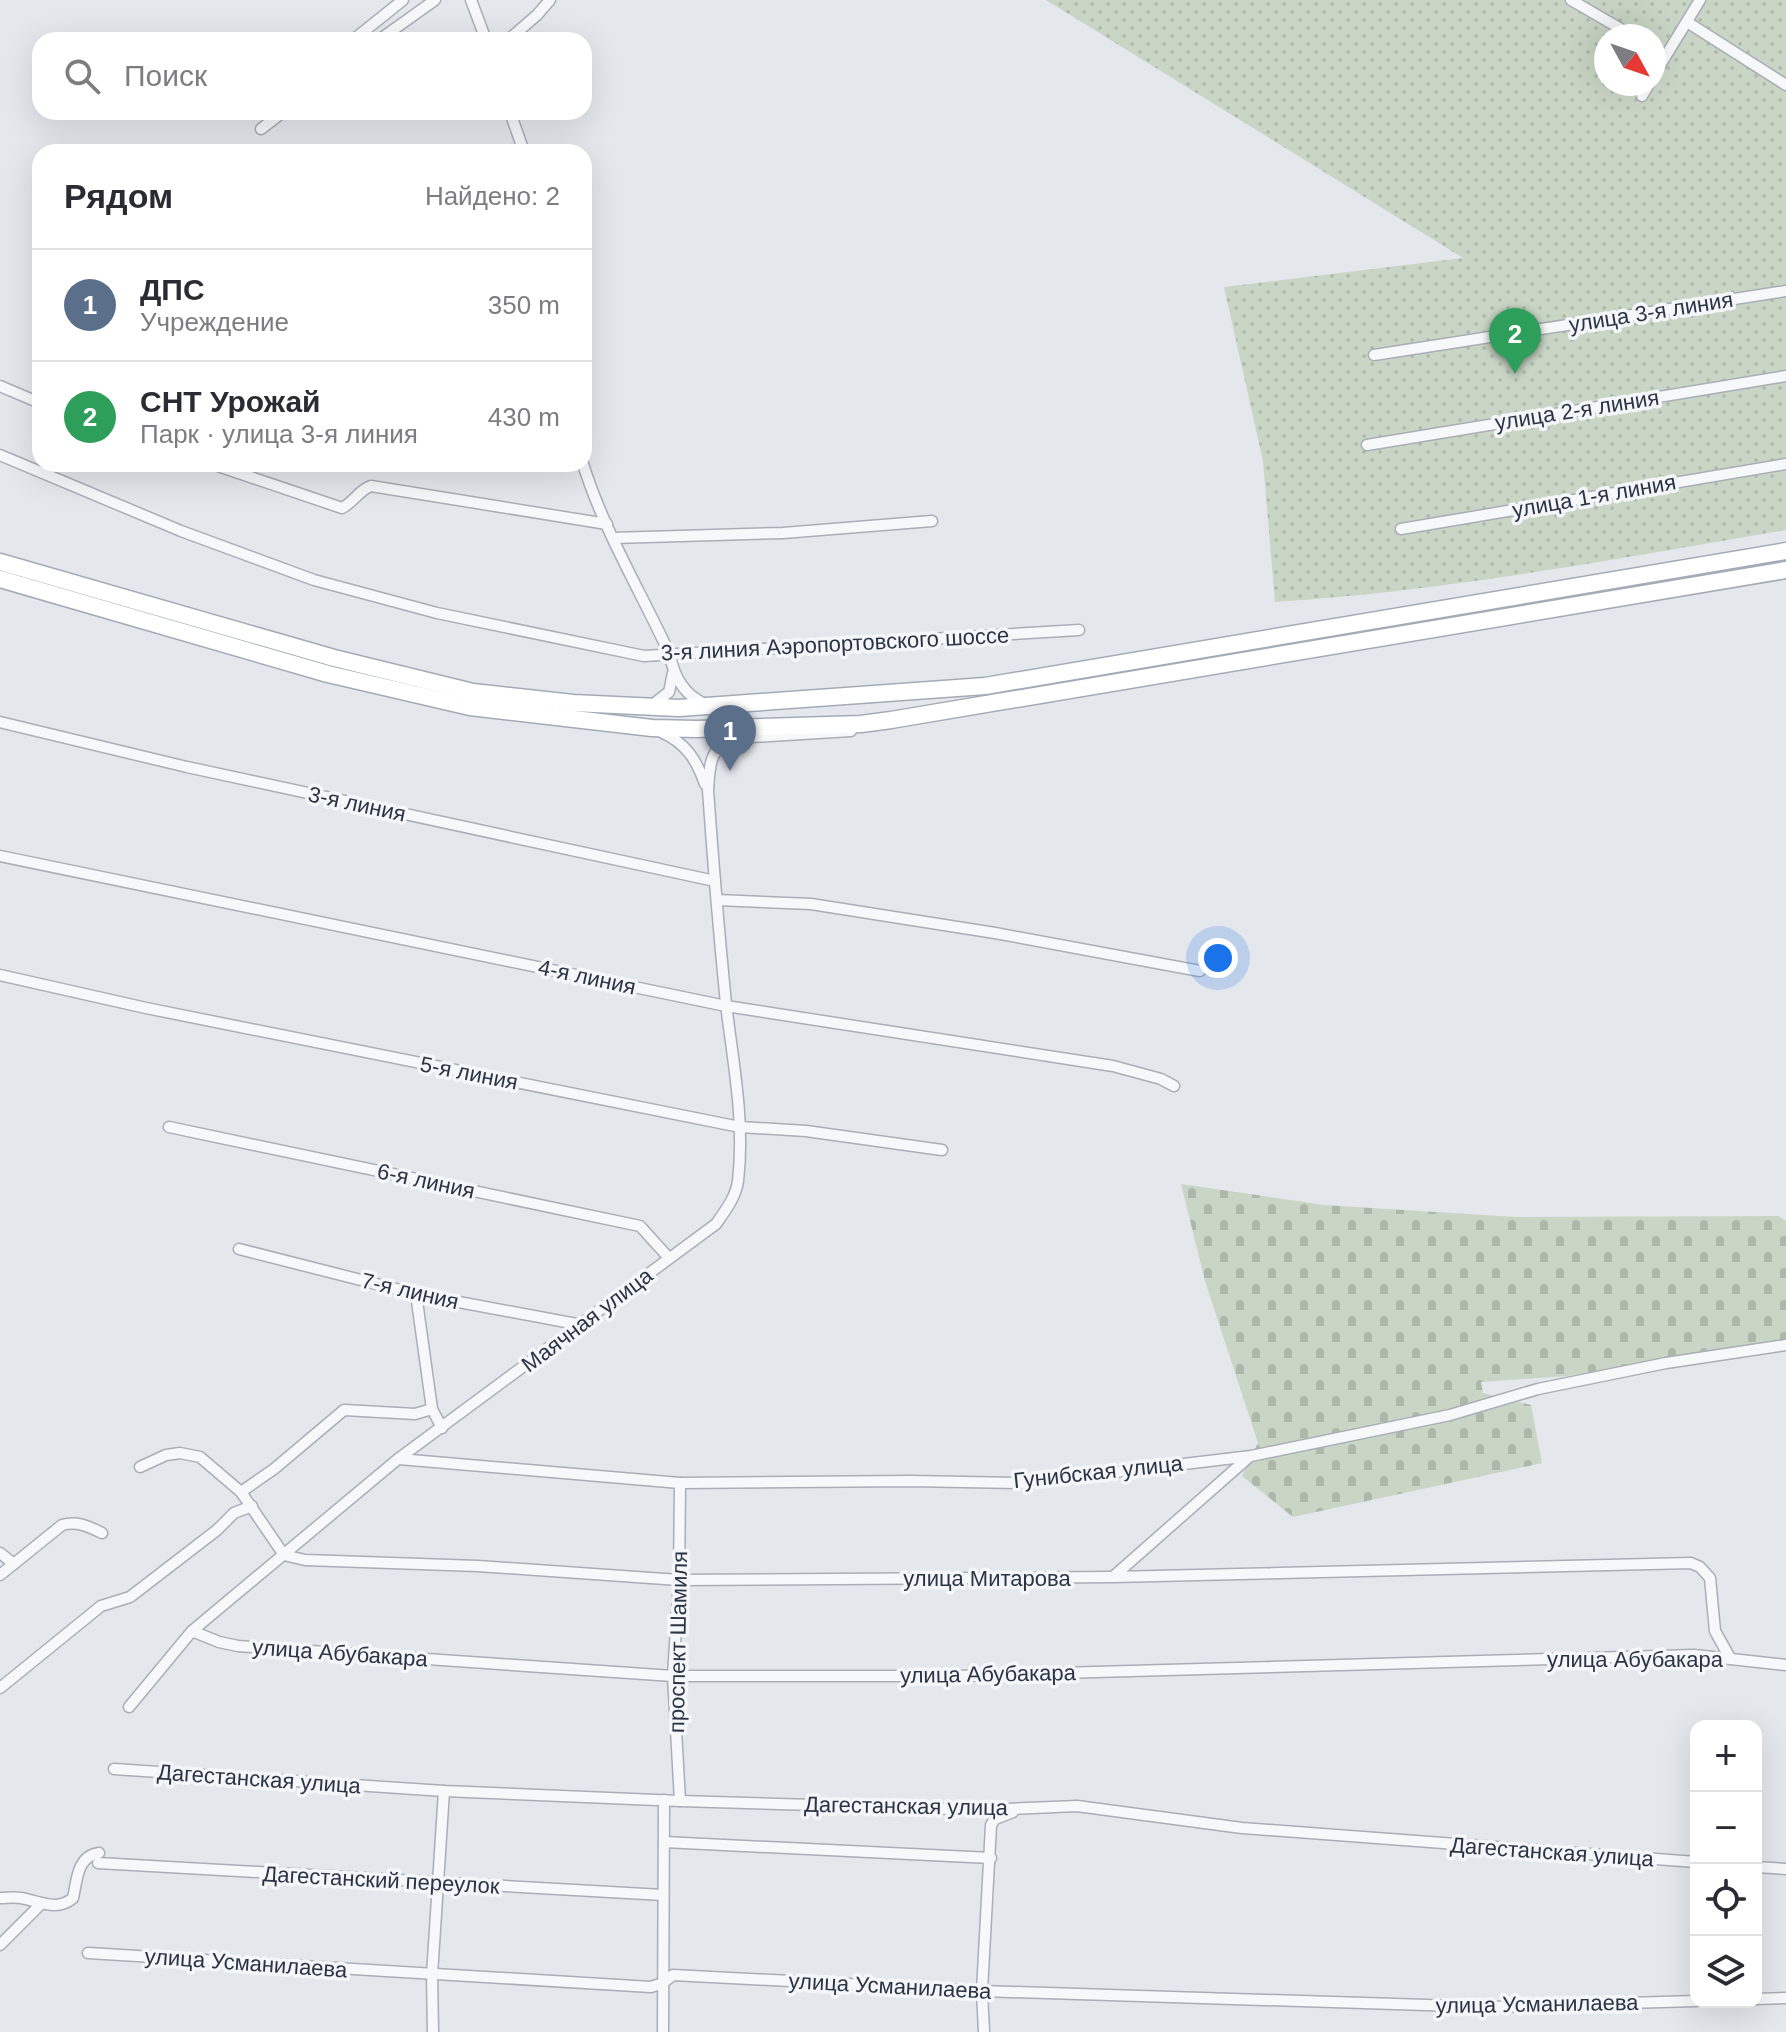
<!DOCTYPE html>
<html lang="ru">
<meta charset="utf-8">
<style>
:root{--surface:#fff;--page:#f7f7f7;--text:#2b2b33;--muted:#7c7c81;--line:#e1e1e2;--accent:#0f766e}
body{margin:0;font-family:Helvetica,sans-serif;background:var(--page);color:var(--text)}
.controls{position:absolute;right:24px;bottom:24px;display:grid;overflow:hidden;border-radius:16px;box-shadow:0 8px 32px #0002}
.controls button{width:72px;height:72px;display:grid;place-items:center;padding:0;border:0;border-bottom:2px solid var(--line);background:var(--surface);color:var(--text);font:40px sans-serif}
.compass{position:absolute;left:1594px;top:24px;width:72px;height:72px;border-radius:50%;background:var(--surface);box-shadow:0 8px 32px #0002;rotate:130deg}
.you{position:absolute;left:1218px;top:958px;width:28px;height:28px;margin:-20px;border:6px solid #fff;border-radius:50%;background:#1a73e8;box-shadow:0 0 0 12px #1a73e833}
.badge{display:grid;place-items:center;width:52px;height:52px;border-radius:50%;background:var(--accent);color:#fff;font-size:26px;font-weight:700}
.pin{position:absolute;translate:-50% -66px;filter:drop-shadow(0 2px 4px #0008)}
.pin::after{content:'';position:absolute;top:42px;width:28px;height:24px;background:inherit;clip-path:polygon(0 0,100% 0,50% 100%)}
.list{margin:0;padding:0;list-style:none}
h2{display:flex;justify-content:space-between;align-items:center;height:104px;margin:0;padding:0 32px;font-size:34px}
h2 small{font-size:26px;font-weight:400;color:var(--muted)}
.list li{display:grid;grid-template-columns:52px 1fr auto;gap:24px;align-items:center;box-sizing:border-box;height:112px;padding:0 32px;border-top:2px solid var(--line)}
.list b{display:block;font-size:30px;white-space:nowrap}
.list p{margin:0;font-size:26px;white-space:nowrap;color:var(--muted)}
.list em{font-size:26px;font-style:normal;color:var(--muted)}
.icon{flex:none;width:44px;height:44px;fill:none;stroke:currentColor;stroke-width:2;stroke-linecap:round;stroke-linejoin:round}
.map{position:relative;flex:none;width:1786px;height:2032px;overflow:hidden}
.search{position:absolute;background:var(--surface);box-shadow:0 8px 32px #0002;left:32px;top:32px;width:560px;height:88px;display:flex;align-items:center;gap:20px;box-sizing:border-box;padding:0 28px;border-radius:24px;color:var(--muted);font-size:30px}
.panel{position:absolute;background:var(--surface);box-shadow:0 8px 32px #0002;left:32px;top:144px;width:560px;height:328px;border-radius:24px}
.map>svg:first-child{display:block}
.green{fill:url(#green-dots);fill-rule:evenodd}
.cemetery{fill:url(#cemetery-stones)}
.lines{fill:none;stroke-linecap:round;stroke-linejoin:round}
.street-casing{stroke:#a9aeb7;stroke-width:13}
.primary-casing{stroke:#a3abb8;stroke-width:19}
.street{stroke:#f7f8fa;stroke-width:10}
.primary{stroke:#fff;stroke-width:16}
.labels{text-anchor:middle;dominant-baseline:central;stroke-width:7;stroke-linejoin:round;paint-order:stroke}
.street-label{font-size:22px;fill:#2b3445;stroke:#f4f6f9}
</style>
<div class="map">
<svg width="1786" height="2032" viewBox="0 0 1786 2032">
<defs>
<pattern id="green-dots" width="8" height="8" patternUnits="userSpaceOnUse" patternTransform="scale(2)"><rect width="8" height="8" fill="#c9d6c5"/><path d="M2 2h.1M6 6h.1" fill="none" stroke="#adb8ab" stroke-width="1.8" stroke-linecap="round"/></pattern>
<pattern id="cemetery-stones" width="16" height="16" patternUnits="userSpaceOnUse" patternTransform="scale(2)"><rect width="16" height="16" fill="#c9d6c5"/><path d="M2 7V4a2 2 0 0 1 4 0v3zM10 15v-3a2 2 0 0 1 4 0v3z" fill="#adb8ab"/></pattern>
</defs>
<rect width="100%" height="100%" fill="#e4e7ec"/>
<!-- green -->
<path class="green" d="M1046 0H1786V530C1616 559 1447 591 1275 602L1263 461 1224 287 1463 258ZM1606 36H1654V84H1606Z"/>
<!-- cemetery -->
<polygon class="cemetery" points="1181,1184 1324,1205 1515,1217 1779,1216 1786,1221 1786,1340 1567,1376 1481,1382 1483,1393 1531,1405 1542,1463 1293,1517 1242,1476 1258,1443 1205,1281"/>
<g class="lines">
<defs>
<g id="street">
<polyline points="471,0 486,40"/>
<polyline points="1571,0 1633,36"/>
<polyline points="1687,22 1786,85"/>
<polyline points="353,40 403,0"/>
<polyline points="379,40 435,0"/>
<polyline points="508,40 537,15 550,0"/>
<polyline points="1654,50 1665,57"/>
<polyline points="1654,75 1700,0"/>
<polyline points="1642,96 1649,84"/>
<polyline points="510,112 524,152"/>
<polyline points="261,129 283,112"/>
<polyline points="1374,355 1786,291"/>
<polyline points="0,386 40,403"/>
<polyline points="1367,445 1786,376"/>
<polyline points="0,455 181,531 314,580 437,613 644,656 1079,630"/>
<path d="M212 464 342 508C354 502 359 490 371 486L607 524"/>
<path d="M583 464C604 531 641 592 670 655 674 677 684 695 705 704"/>
<polyline points="1401,529 1786,464"/>
<polyline points="613,538 783,533 932,521"/>
<polyline points="651,706 669,692 673,673"/>
<polyline points="0,722 187,767 715,881"/>
<path d="M661 732C686 743 696 759 705 784"/>
<polyline points="0,856 726,1006 1113,1066 1161,1079 1174,1086"/>
<polyline points="717,900 811,904 995,933 1200,971"/>
<polyline points="0,975 146,1008 740,1127 806,1131 942,1150"/>
<polyline points="169,1127 640,1226 669,1258"/>
<polyline points="239,1249 416,1294 582,1325"/>
<polyline points="416,1294 432,1409 442,1428"/>
<polyline points="399,1459 680,1483 910,1481 1024,1483 1251,1456 1450,1415 1538,1389 1666,1363 1786,1345"/>
<polyline points="140,1467 166,1455 180,1453 200,1457 241,1492 284,1555 305,1560 478,1566 679,1580 1113,1577 1691,1563 1700,1567 1710,1578 1715,1631 1730,1658"/>
<polyline points="680,1483 679,1580 673,1676 680,1801"/>
<polyline points="241,1492 274,1469 344,1410 415,1414 432,1409"/>
<polyline points="0,1553 14,1564"/>
<path d="M0 1575 62 1525C77 1521 88 1526 102 1533"/>
<polyline points="1114,1576 1249,1457"/>
<polyline points="192,1631 219,1642 238,1646 673,1676 957,1676 1694,1655 1786,1665"/>
<polyline points="0,1688 101,1606 130,1597 217,1530 234,1513 252,1506"/>
<path d="M129 1707 192 1631 398 1459 716 1224C725 1211 736 1197 738 1181 745 1120 733 1063 726 1004 719 933 713 861 708 790 710 763 709 748 736 738L851 731"/>
<polyline points="114,1769 444,1791 680,1801 984,1810 1077,1806 1242,1828 1696,1862"/>
<polyline points="664,1842 991,1858"/>
<polyline points="98,1863 663,1895"/>
<polyline points="1756,1867 1786,1869"/>
<path d="M0 1898C7 1898 14 1897 21 1898 39 1901 57 1912 73 1898 77 1880 77 1856 99 1853"/>
<polyline points="0,1945 42,1903"/>
<polyline points="88,1953 651,1987 663,1983 673,1975 982,1991 1489,2007 1696,2001"/>
<polyline points="1756,1999 1786,1998"/>
<polyline points="433,2032 432,1975 444,1791"/>
<polyline points="663,2032 664,1800"/>
<polyline points="984,2032 982,1991 991,1825 995,1819 1013,1812"/>
</g>
<g id="primary">
<polyline points="0,562 334,658 473,692 573,703 679,708 985,686 1786,551"/>
<polyline points="0,579 328,674 470,707 652,728 696,729 861,724 891,720 1786,570"/>
</g>
</defs>
<!-- street casing -->
<use href="#street" class="street-casing"/>
<!-- primary casing -->
<use href="#primary" class="primary-casing"/>
<!-- street -->
<use href="#street" class="street"/>
<!-- primary -->
<use href="#primary" class="primary"/>
</g>
<g class="labels">
<!-- street labels -->
<g class="street-label">
<text transform="translate(1651 312) rotate(-9)">улица 3-я линия</text>
<text transform="translate(1577 410) rotate(-9)">улица 2-я линия</text>
<text transform="translate(1594 496) rotate(-10)">улица 1-я линия</text>
<text transform="translate(835 644) rotate(-3)">3-я линия Аэропортовского шоссе</text>
<text transform="translate(357 804) rotate(12)">3-я линия</text>
<text transform="translate(587 977) rotate(12)">4-я линия</text>
<text transform="translate(469 1073) rotate(11)">5-я линия</text>
<text transform="translate(426 1181) rotate(12)">6-я линия</text>
<text transform="translate(410 1291) rotate(13)">7-я линия</text>
<text transform="translate(587 1320) rotate(-37)">Маячная улица</text>
<text transform="translate(1098 1472) rotate(-6)">Гунибская улица</text>
<text x="987" y="1578">улица Митарова</text>
<text transform="translate(678 1642) rotate(-89)">проспект Шамиля</text>
<text transform="translate(340 1653) rotate(4)">улица Абубакара</text>
<text x="1635" y="1659">улица Абубакара</text>
<text transform="translate(988 1674) rotate(-1)">улица Абубакара</text>
<text transform="translate(259 1779) rotate(4)">Дагестанская улица</text>
<text transform="translate(906 1806) rotate(1)">Дагестанская улица</text>
<text transform="translate(1552 1852) rotate(4)">Дагестанская улица</text>
<text transform="translate(381 1880) rotate(3)">Дагестанский переулок</text>
<text transform="translate(246 1963) rotate(4)">улица Усманилаева</text>
<text transform="translate(890 1986) rotate(3)">улица Усманилаева</text>
<text transform="translate(1537 2004) rotate(-1)">улица Усманилаева</text>
</g>
</g>
</svg>
<div class="controls">
<button>+</button>
<button>−</button>
<button><svg class="icon" aria-label="locate" viewBox="0 0 24 24"><circle cx="12" cy="12" r="6"/><path d="M12 2v4M12 18v4M2 12h4M18 12h4"/></svg></button>
<button><svg class="icon" aria-label="layers" viewBox="0 0 24 24"><path d="M12 4l9 5-9 5-9-5zM3 14l9 5 9-5"/></svg></button>
</div>
<svg class="compass" viewBox="-18 -18 36 36"><path d="M0-13l5 13h-10z" fill="#e53935"/><path d="M0 13l5-13h-10z" fill="#7c7c81"/></svg>
<div class="you"></div>
<div class="pin badge" style="left:730px;top:771px;background:#5c6f8a">1</div>
<div class="pin badge" style="left:1515px;top:374px;background:#2e9e5b">2</div>
<div class="search"><svg class="icon" aria-label="search" viewBox="0 0 24 24"><circle cx="10" cy="10" r="6"/><path d="M15 15l6 6"/></svg>Поиск</div>
<section class="panel">
<h2>Рядом<small>Найдено: 2</small></h2>
<ul class="list">
<li><span class="badge" style="background:#5c6f8a">1</span><div><b>ДПС</b><p>Учреждение</p></div><em>350 m</em></li>
<li><span class="badge" style="background:#2e9e5b">2</span><div><b>СНТ Урожай</b><p>Парк · улица 3-я линия</p></div><em>430 m</em></li>
</ul>
</section>
</div>
